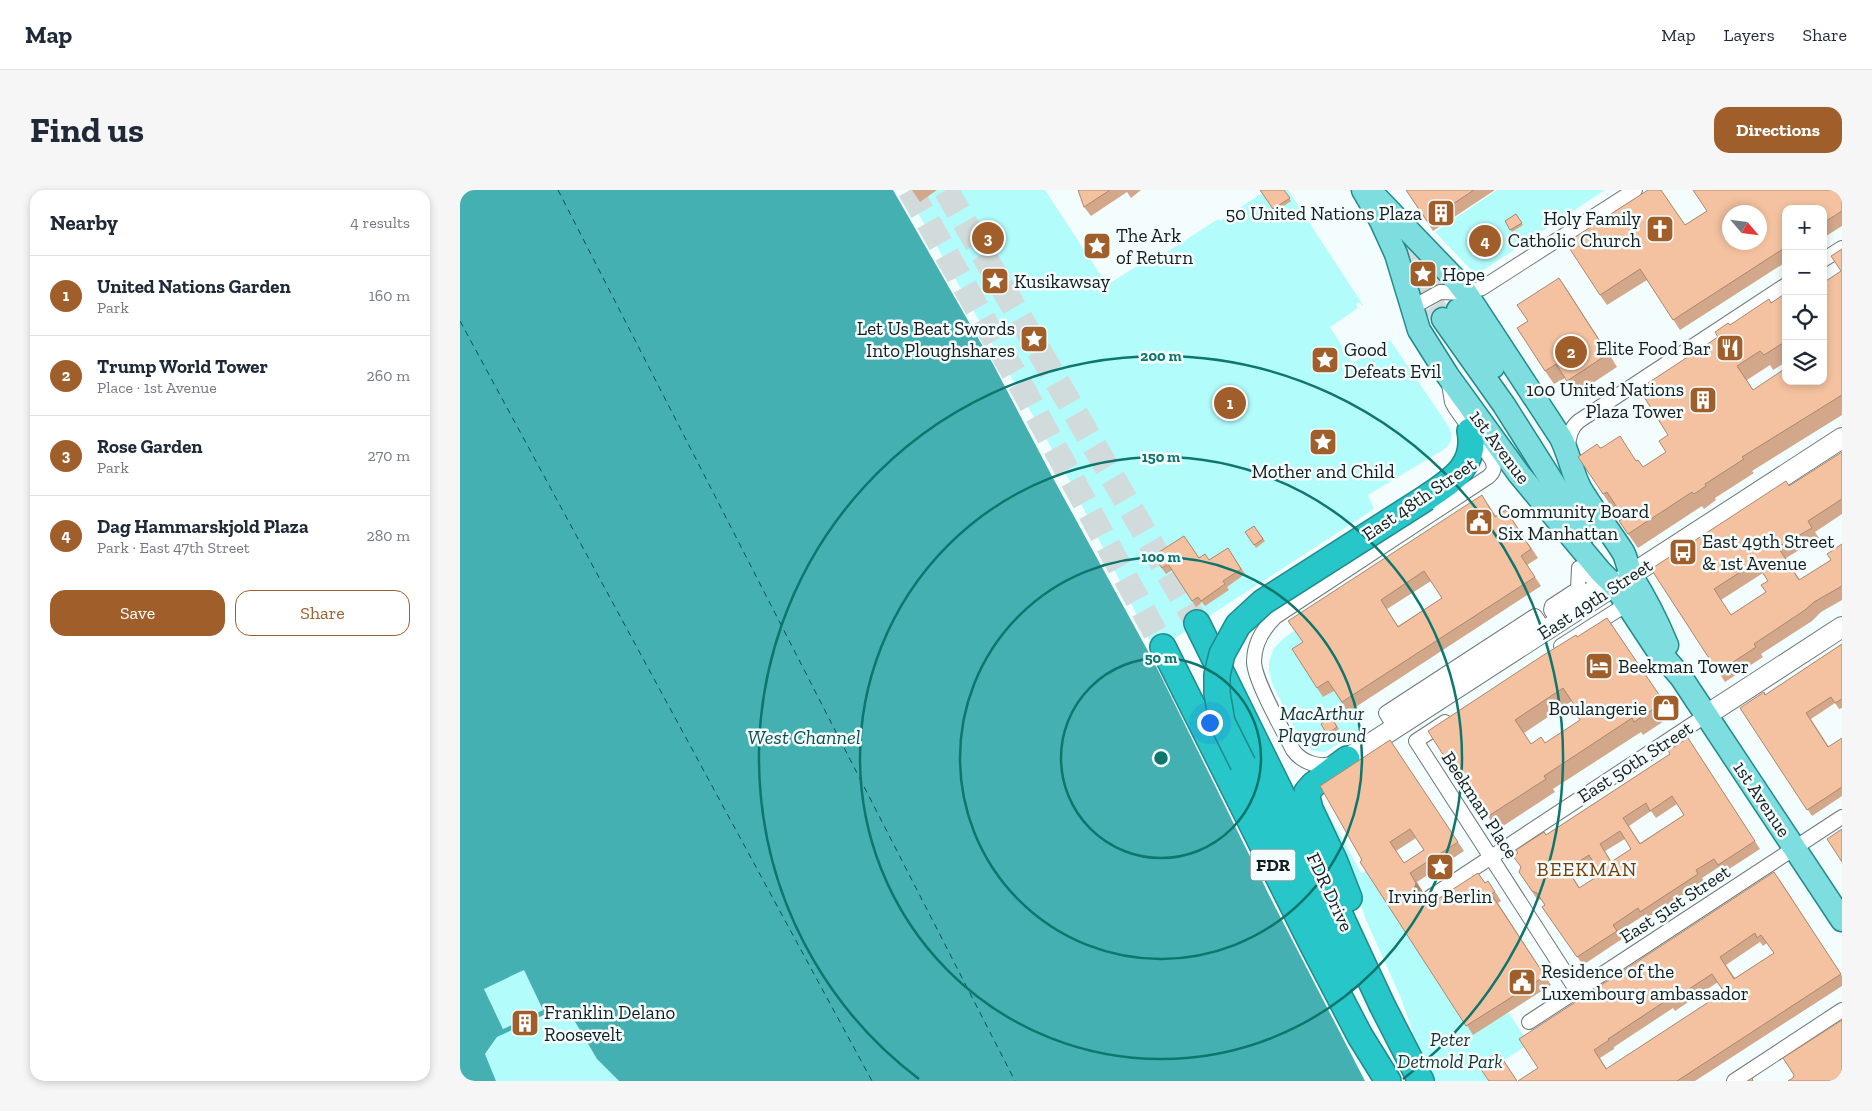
<!DOCTYPE html>
<meta charset="utf-8">
<style>
:root{--surface:#fff;--page:#f6f6f7;--text:#1f2937;--muted:#747a83;--line:#e0e1e3;--accent:#a05e2a}
body{margin:0;font-family:"Zilla Slab",serif;background:var(--page);color:var(--text)}
.controls{position:absolute;right:15px;top:15px;display:grid;overflow:hidden;border-radius:10px;box-shadow:0 2px 8px #0003}
.controls button{width:45px;height:45px;display:grid;place-items:center;padding:0;border:0;border-bottom:1px solid var(--line);background:var(--surface);color:var(--text);font:25px sans-serif}
.compass{position:absolute;left:1262px;top:15px;width:45px;height:45px;border-radius:50%;background:var(--surface);box-shadow:0 2px 8px #0003;rotate:118deg}
.you{position:absolute;left:749px;top:532px;width:18px;height:18px;margin:-12px;border:4px solid #fff;border-radius:50%;background:#1a73e8;box-shadow:0 0 0 8px #1a73e833}
.badge{display:grid;place-items:center;width:32px;height:32px;border-radius:50%;background:var(--accent);color:#fff;font-size:16px;font-weight:700}
.pin{position:absolute;translate:-50% -50%;border:2px solid #fff;box-shadow:0 1px 5px #0006}
.list{margin:0;padding:0;list-style:none}
h2{display:flex;justify-content:space-between;align-items:center;height:65px;margin:0;padding:0 20px;font-size:21px}
h2 small{font-size:16px;font-weight:400;color:var(--muted)}
.list li{display:grid;grid-template-columns:32px 1fr auto;gap:15px;align-items:center;box-sizing:border-box;height:80px;padding:0 20px;border-top:1px solid var(--line)}
.list b{display:block;font-size:19px;white-space:nowrap}
.list p{margin:0;font-size:16px;white-space:nowrap;color:var(--muted)}
.list em{font-size:16px;font-style:normal;color:var(--muted)}
.actions{display:flex;gap:10px;padding:15px 20px}
.actions a{flex:1;padding:11px 0;border:1px solid var(--accent);border-radius:15px;text-align:center;font-size:18px;color:var(--accent)}
.actions .main{background:var(--accent);color:#fff}
.icon{flex:none;width:28px;height:28px;fill:none;stroke:currentColor;stroke-width:2;stroke-linecap:round;stroke-linejoin:round}
.map{position:relative;flex:none;width:1382px;height:891px;overflow:hidden;border-radius:15px}
header{display:flex;align-items:center;gap:30px;box-sizing:border-box;height:70px;padding:0 25px;background:var(--surface);border-bottom:1px solid var(--line)}
header strong{font-size:24px}
nav{display:flex;gap:28px;margin-inline-start:auto;font-size:18px}
.intro{display:flex;align-items:center;justify-content:space-between;box-sizing:border-box;height:120px;padding:0 30px}
h1{margin:0;font-size:35px}
.button{padding:12px 22px;border-radius:15px;background:var(--accent);color:#fff;font-size:18px;font-weight:700}
main{display:flex;gap:30px;padding:0 30px}
aside{flex:1;background:var(--surface);border-radius:15px;box-shadow:0 2px 8px #0003}
.map>svg:first-child{display:block}
.green{fill:#b3fcfc}
.water{fill:#44b0b2}
.lines{fill:none;stroke-linecap:round;stroke-linejoin:round}
.ferry{stroke:#0e4e4f;stroke-width:1;stroke-dasharray:6 5;stroke-linecap:butt}
.primary-tunnel{stroke:#d2dbdb;stroke-width:22;stroke-dasharray:22 11;stroke-linecap:butt}
.highway-tunnel{stroke:#d2dbdb;stroke-width:25;stroke-dasharray:25 12;stroke-linecap:butt}
.street-casing{stroke:#6e7676;stroke-width:16}
.secondary-casing{stroke:#6e7676;stroke-width:22}
.primary-casing{stroke:#218a8c;stroke-width:25}
.highway-casing{stroke:#218a8c;stroke-width:28}
.street{stroke:#fff;stroke-width:14}
.secondary{stroke:#fff;stroke-width:20}
.primary{stroke:#7ddddf;stroke-width:22}
.highway{stroke:#26c6c9;stroke-width:25}
.highway-bridge-casing{stroke:#218a8c;stroke-width:28;stroke-linecap:butt}
.highway-bridge{stroke:#26c6c9;stroke-width:25}
.wall{fill:#d2a78a;fill-rule:evenodd}
.shaded-wall{fill:#ab8870}
.building{fill:#f4c2a0;stroke:#ab8870;fill-rule:evenodd}
.ring{fill:none;stroke:#0f766e;stroke-width:2.5}
.labels{text-anchor:middle;dominant-baseline:central;stroke-width:5;stroke-linejoin:round;paint-order:stroke}
.shield{fill:#f3fdfd;stroke:#5a5f5f;stroke-width:1}
.shield-label{font-size:18px;font-weight:bold;fill:#181b1b}
.poi-label{font-size:19px;fill:#181b1b;stroke:#f3fdfd;text-anchor:start}
.street-label{font-size:19px;fill:#181b1b;stroke:#f3fdfd}
.park-label{font-size:19px;font-style:italic;fill:#183031;stroke:#f3fdfd}
.water-label{font-size:20px;font-style:italic;fill:#0e4e4f;stroke:#f3fdfd}
.neighbourhood-label{font-size:20px;letter-spacing:1px;fill:#763c06;stroke:#f3fdfd}
.centre{fill:#0f766e;stroke:#f3fdfd;stroke-width:2.5}
.ring-label{font-size:15px;text-anchor:middle;font-weight:bold;fill:#0f766e;stroke:#f3fdfd;stroke-width:5;stroke-linejoin:round;paint-order:stroke}
</style>
<header>
<strong>Map</strong>
<nav><a>Map</a><a>Layers</a><a>Share</a></nav>
</header>
<div class="intro"><h1>Find us</h1><a class="button">Directions</a></div>
<main>
<aside>
<h2>Nearby<small>4 results</small></h2>
<ul class="list">
<li><span class="badge">1</span><div><b>United Nations Garden</b><p>Park</p></div><em>160 m</em></li>
<li><span class="badge">2</span><div><b>Trump World Tower</b><p>Place · 1st Avenue</p></div><em>260 m</em></li>
<li><span class="badge">3</span><div><b>Rose Garden</b><p>Park</p></div><em>270 m</em></li>
<li><span class="badge">4</span><div><b>Dag Hammarskjold Plaza</b><p>Park · East 47th Street</p></div><em>280 m</em></li>
</ul>
<div class="actions"><a class="main">Save</a><a>Share</a></div>
</aside>
<div class="map">
<svg width="1382" height="891" viewBox="0 0 1382 891">
<rect width="100%" height="100%" fill="#f3fdfd"/>
<!-- green -->
<g class="green">
<path d="M477 0H585L647 95 701 61 704 64 758 29 760 31 802 3 831 11 824 0H828L903 115 902 116 900 112 896 114 898 118 870 137 893 173 930 150 989 237C993 246 992 254 983 260L908 305 914 319 695 461 605 282 454 16Z"/>
<polygon points="1037,0 1145,0 1016,85 975,42"/>
<polygon points="835,440 849,461 863,507 874,501 901,540 865,562 854,561 848,558 840,550 812,493 809,480 809,472 814,458 824,448"/>
<polygon points="855,609 860,609 901,683 906,681 1043,825 1049,823 1069,854 1024,883 1029,891 974,891 961,865 941,808 906,730 895,697"/>
<polygon points="64,780 83,820 77,828 97,819 111,825 137,869 159,891 36,891 25,865 37,847 53,838 43,839 24,799"/>
</g>
<!-- water -->
<polygon class="water" points="0,0 433,0 533,174 593,288 694,472 809,705 905,891 159,891 137,869 111,825 97,819 77,828 75,824 83,820 64,780 24,799 43,839 52,835 54,839 37,847 25,864 36,891 0,891"/>
<g class="lines">
<!-- ferry -->
<g class="ferry">
<polyline points="98,0 555,891"/>
<polyline points="0,131 412,891"/>
</g>
<!-- primary-tunnel -->
<g class="primary-tunnel">
<polyline points="957,57 998,120"/>
<polyline points="938,60 983,129"/>
</g>
<!-- highway-tunnel -->
<g class="highway-tunnel">
<polyline points="450,0 564,201 703,457"/>
<polyline points="486,0 737,433"/>
</g>
<defs>
<g id="street">
<polyline points="1363,70 1382,58"/>
<polyline points="953,117 980,102 1006,103 1022,98 1175,0"/>
<path d="M1108 260C1108 249 1111 237 1119 231L1326 95"/>
<polygon points="1119,378 1135,390 1134,397 1093,423 1091,420 1092,416 1118,399"/>
<polygon points="1075,426 1079,432 929,528 926,523"/>
<polyline points="1101,456 1167,414"/>
<polyline points="985,532 956,551 1117,801"/>
<path d="M877 573C861 578 843 574 833 560 823 540 795 492 794 472 794 455 803 439 815 427L1028 287C1034 282 1035 278 1032 270L996 219 992 212 989 194"/>
<polyline points="969,708 1245,526"/>
<polyline points="1069,832 1382,627"/>
<polyline points="1274,891 1382,820"/>
</g>
<g id="secondary">
<polyline points="1245,526 1382,437"/>
<polyline points="887,569 1382,248"/>
</g>
<g id="primary">
<polyline points="903,0 921,31 936,64 959,140 988,186 1059,284 1140,381 1155,396 1196,458 1221,487 1382,730"/>
<path d="M917 8 995 89 1006 103 1101 248C1109 264 1112 282 1120 298 1133 320 1149 340 1163 362 1167 369 1168 379 1172 387 1186 409 1197 431 1207 455"/>
<polyline points="998,120 1033,177"/>
<polyline points="983,129 1044,215 1125,343"/>
</g>
<g id="highway">
<path d="M966 308C991 291 1017 276 1010 241"/>
<polyline points="737,433 860,682 922,815 961,891"/>
<polyline points="703,457 853,756 900,846 928,891"/>
<polyline points="887,569 853,595 847,602 847,607 850,619 875,672 889,708"/>
<polyline points="783,574 888,787"/>
</g>
</defs>
<!-- street casing -->
<use href="#street" class="street-casing"/>
<!-- secondary casing -->
<use href="#secondary" class="secondary-casing"/>
<!-- primary casing -->
<use href="#primary" class="primary-casing"/>
<!-- highway casing -->
<use href="#highway" class="highway-casing"/>
<!-- street -->
<use href="#street" class="street"/>
<!-- secondary -->
<use href="#secondary" class="secondary"/>
<!-- primary -->
<use href="#primary" class="primary"/>
<!-- highway -->
<use href="#highway" class="highway"/>
<defs>
<polyline id="highway-bridge" points="783,574 762,532 757,503 757,485 762,464 778,435 803,412 966,308"/>
</defs>
<!-- highway-bridge casing -->
<use href="#highway-bridge" class="highway-bridge-casing"/>
<!-- highway-bridge -->
<use href="#highway-bridge" class="highway-bridge"/>
</g>
<!-- wall -->
<g class="wall">
<polygon points="452,0 477,0 460,12"/>
<polygon points="618,0 681,0 671,8 667,2 631,26 624,17"/>
<polygon points="800,0 824,0 831,11 815,22"/>
<polygon points="946,0 1035,0 973,41"/>
<polygon points="1382,0 1382,36 1363,48 1363,19 1326,19 1326,72 1220,140 1187,90 1147,115 1140,105 1225,35 1247,21"/>
<polygon points="1056,24 1063,35 1052,42 1045,31"/>
<polygon points="1382,59 1382,225 1292,281 1294,283 1255,308 1256,310 1244,319 1242,316 1178,358 1159,331 1164,328 1156,316 1153,319 1143,304 1140,258 1183,277 1206,262 1208,245 1258,147 1270,135 1311,113 1326,109 1326,172 1313,180 1310,175 1287,190 1293,200 1363,191 1381,81"/>
<polygon points="1099,88 1157,177 1116,204 1105,188 1094,194 1085,181 1068,131"/>
<path d="M1382 262V324L1355 342 1359 348 1326 368 1340 390 1371 370 1382 354V410L1361 422 1352 431 1301 464 1303 467 1265 492 1191 379 1329 296ZM1303 383 1308 391 1306 402 1271 425 1261 410Z"/>
<path d="M1028 314 1036 326 1046 320 1078 368 1067 375 1081 396 888 522 874 501 863 507 857 498 843 452ZM971 391 982 408 938 436 927 419Z"/>
<polygon points="794,336 805,351 796,358 785,342"/>
<polygon points="768,358 785,384 767,397 769,400 745,416 742,412 736,417 712,380 706,384 693,366 739,368 749,370"/>
<path d="M1147 428 1213 525 1183 545 1181 542 1093 599 1095 602 1037 640 1008 596 1006 598 996 585 1118 447ZM1112 511 1115 516 1120 530 1085 553 1071 554 1064 543Z"/>
<polygon points="1382,454 1382,518 1379,519 1375,513 1351,529 1369,557 1382,548 1382,606 1352,626 1280,518 1305,505"/>
<polygon points="871,527 879,539 869,546 867,544"/>
<path d="M1228 548 1300 659 1263 683 1259 677 1242 688 1244 691 1186 729 1183 726 1158 742 1162 749 1123 775 1082 717 1085 715 1082 710 1077 709 1059 682 1061 677 1058 663 1210 564ZM1217 614 1224 625 1180 653 1169 636 1191 621 1196 628ZM1165 649 1171 659 1152 672 1145 661ZM1134 673 1141 684 1120 698 1113 687Z"/>
<path d="M930 550 1004 661 957 692 963 702 961 707 970 714 1025 693 1034 700 1041 711 1038 713 1091 795 1013 845 902 670ZM956 648 964 660 944 673 936 661Z"/>
<path d="M1320 690 1382 786V796L1235 891H1058L1078 878ZM1300 752 1303 756 1307 753 1314 763 1275 788 1266 775ZM1258 792 1264 802 1147 879 1140 868 1154 859V857L1213 818 1215 821Z"/>
<polygon points="1382,830 1382,891 1328,891 1333,888"/>
</g>
<!-- shaded-wall -->
<g class="shaded-wall">
<polygon points="1099,88 1108,101 1157,177 1148,164"/>
<polygon points="950,683 963,702 960,708 956,704"/>
</g>
<!-- building -->
<g class="building">
<polygon points="618,0 650,0 624,17"/>
<polygon points="800,0 824,0 830,8 813,19"/>
<polygon points="946,0 1014,0 967,31"/>
<path d="M1188 0H1201L1225 35 1247 21 1233 0H1382V21L1363 33V19H1326V57L1213 130 1180 79 1140 105 1106 53ZM1270 22H1300V52H1270Z"/>
<polygon points="1056,24 1062,33 1050,40 1045,31"/>
<polygon points="1382,59 1382,205 1282,267 1284,269 1245,294 1246,296 1234,304 1232,302 1168,344 1159,331 1164,328 1147,302 1143,304 1118,267 1137,254 1140,258 1143,257 1160,246 1176,271 1178,270 1183,277 1206,262 1199,251 1208,245 1179,199 1258,147 1255,142 1268,133 1270,135 1309,109 1311,113 1323,105 1326,109 1326,151 1304,165 1300,161 1277,176 1293,200 1326,178 1326,191 1363,191 1363,93 1381,81 1371,66"/>
<polygon points="1099,88 1148,164 1107,191 1096,174 1085,181 1057,138 1068,131 1057,115"/>
<path d="M1382 262V309L1348 331 1352 338 1318 357 1339 390 1371 370 1367 364 1382 354V396L1354 412 1345 420 1294 454 1296 457 1258 482 1191 379 1326 291 1329 296ZM1296 372 1308 391 1301 395 1306 402 1271 425 1254 399Z"/>
<path d="M1022 305 1035 327 1046 320 1071 359 1061 366 1075 387 882 512 868 491 857 498 832 459 843 452 828 431ZM964 381 982 408 938 437 921 410Z"/>
<polygon points="794,336 803,349 794,355 785,342"/>
<polygon points="724,346 739,368 745,364 749,370 768,358 781,379 763,391 765,394 741,411 738,407 732,411 708,374 702,378 693,366"/>
<path d="M1147 428 1204 512 1174 532 1172 528 1084 586 1086 589 1027 627 999 583 996 585 968 541 1082 466 1116 445 1117 447ZM1103 498 1115 516 1112 518 1120 530 1085 553 1081 547 1071 554 1055 530Z"/>
<polygon points="1382,454 1382,509 1375,513 1371,507 1346,523 1368,557 1382,548 1382,597 1347,620 1280,518 1304,502 1305,505"/>
<polygon points="871,527 877,537 867,544 861,534"/>
<path d="M1228 548 1295 651 1258 675 1254 669 1236 680 1238 684 1180 722 1178 718 1153 735 1157 741 1117 767 1082 717 1085 715 1077 703 1072 701 1059 682 1061 677 1053 666 1058 663 1056 660 1084 642 1086 645 1210 564 1208 561ZM1212 606 1224 625 1180 654 1163 628 1186 613 1190 621ZM1160 641 1171 659 1151 672 1140 654ZM1129 665 1141 684 1119 698 1107 679Z"/>
<path d="M930 550 998 652 950 683 956 693 954 699 956 704 959 707H966L970 714 1018 683 1025 693 1028 691 1035 702 1031 704 1085 786 1006 836 900 672 902 670 860 596ZM950 639 964 660 944 673 930 652Z"/>
<polygon points="1382,639 1382,672 1367,649"/>
<path d="M1314 682 1381 784 1217 891H1058L1078 878 1059 849ZM1295 743 1297 748 1301 745 1314 763 1274 789 1260 767ZM1252 784 1264 802 1146 879 1134 860 1149 850 1148 849 1207 810 1209 812Z"/>
<polygon points="1382,830 1382,886 1374,891 1328,891 1333,888 1334,885 1323,868"/>
<polygon points="1038,862 1057,891 1029,891 1018,875"/>
<polygon points="1292,888 1293,891 1288,891"/>
</g>
<!-- distance rings -->
<g class="ring">
<circle cx="701" cy="568" r="100"/>
<circle cx="701" cy="568" r="201"/>
<circle cx="701" cy="568" r="301"/>
<path d="M459 889A402 402 0 1 1 943 889"/>
</g>
<!-- icons -->
<defs>
<symbol id="building-square" viewBox="-11 -11 22 22"><rect x="-9" y="-9" width="18" height="18" rx="4" fill="#a05e2a" stroke="#f3fdfd"/><path d="M-4-6H4V6H1V3H-1V6H-4ZM-2.5-4.3h1.7v1.8h-1.7ZM.8-4.3h1.7v1.8H.8ZM-2.5-1h1.7V.8h-1.7ZM.8-1h1.7V.8H.8Z" fill="#fff"/></symbol>
<symbol id="church-square" viewBox="-11 -11 22 22"><rect x="-9" y="-9" width="18" height="18" rx="4" fill="#a05e2a" stroke="#f3fdfd"/><path d="M-1.2-6h2.4v3.5h3.3v2.4h-3.3V6h-2.4V-.1h-3.3v-2.4h3.3Z" fill="#fff"/></symbol>
<symbol id="sight-square" viewBox="-11 -11 22 22"><rect x="-9" y="-9" width="18" height="18" rx="4" fill="#a05e2a" stroke="#f3fdfd"/><path d="M0-6L1.8-2.2L6-1.7L2.9 1.2L3.7 5.4L0 3.3L-3.7 5.4L-2.9 1.2L-6-1.7L-1.8-2.2Z" fill="#fff"/></symbol>
<symbol id="restaurant-square" viewBox="-11 -11 22 22"><rect x="-9" y="-9" width="18" height="18" rx="4" fill="#a05e2a" stroke="#f3fdfd"/><path d="M-5-6h1v4h1v-4h1v4h1v-4h1v5L-1.5 .5V6h-2V.5L-5-1ZM5-6V6H3V1.5H1.5Q1.5-4 5-6Z" fill="#fff"/></symbol>
<symbol id="civic-square" viewBox="-11 -11 22 22"><rect x="-9" y="-9" width="18" height="18" rx="4" fill="#a05e2a" stroke="#f3fdfd"/><path d="M-.6-6.5H3V-4.5H.6V-3L4-1V1h2V6H-6V1h2V-1L-.6-3ZM-1.2 2.5V6h2.4V2.5Z" fill="#fff"/></symbol>
<symbol id="bus-square" viewBox="-11 -11 22 22"><rect x="-9" y="-9" width="18" height="18" rx="4" fill="#a05e2a" stroke="#f3fdfd"/><path d="M-5-6H5V4H4V6H2V4H-2V6H-4V4H-5ZM-3.5-4V0h7V-4ZM-3.5 1.2v1.5H-2V1.2ZM2 1.2v1.5H3.5V1.2Z" fill="#fff"/></symbol>
<symbol id="hotel-square" viewBox="-11 -11 22 22"><rect x="-9" y="-9" width="18" height="18" rx="4" fill="#a05e2a" stroke="#f3fdfd"/><path d="M-6-4.5h1.5V1H6V5H4.5V3h-9V5H-6ZM-4 0a1.8 1.8 0 1 1 3.6 0ZM.5 0V-2.5h3Q6-2.5 6 0Z" fill="#fff"/></symbol>
<symbol id="shop-square" viewBox="-11 -11 22 22"><rect x="-9" y="-9" width="18" height="18" rx="4" fill="#a05e2a" stroke="#f3fdfd"/><path d="M-5-2.5h2.3a2.7 3.5 0 0 1 5.4 0H5L5.5 6h-11ZM-1.5-2.5h3a1.5 2.3 0 0 0-3 0Z" fill="#fff"/></symbol>
</defs>
<g fill-rule="evenodd">
<use href="#building-square" x="965" y="7" width="32" height="32"/>
<use href="#church-square" x="1184" y="23" width="32" height="32"/>
<use href="#sight-square" x="621" y="40" width="32" height="32"/>
<use href="#sight-square" x="947" y="68" width="32" height="32"/>
<use href="#sight-square" x="519" y="75" width="32" height="32"/>
<use href="#sight-square" x="558" y="133" width="32" height="32"/>
<use href="#restaurant-square" x="1254" y="142" width="32" height="32"/>
<use href="#sight-square" x="849" y="154" width="32" height="32"/>
<use href="#building-square" x="1227" y="194" width="32" height="32"/>
<use href="#sight-square" x="847" y="236" width="32" height="32"/>
<use href="#civic-square" x="1003" y="316" width="32" height="32"/>
<use href="#bus-square" x="1207" y="346" width="32" height="32"/>
<use href="#hotel-square" x="1123" y="460" width="32" height="32"/>
<use href="#shop-square" x="1190" y="502" width="32" height="32"/>
<use href="#sight-square" x="964" y="661" width="32" height="32"/>
<use href="#civic-square" x="1046" y="776" width="32" height="32"/>
<use href="#building-square" x="49" y="817" width="32" height="32"/>
</g>
<g class="labels">
<!-- shield labels -->
<rect class="shield" x="790.5" y="659.5" width="45" height="31" rx="4"/>
<g class="shield-label">
<text x="813" y="675">FDR</text>
</g>
<!-- poi labels -->
<g class="poi-label">
<text x="962" y="23" text-anchor="end">50 United Nations Plaza</text>
<text x="1181" y="28" text-anchor="end">Holy Family<tspan x="1181" dy="22">Catholic Church</tspan></text>
<text x="656" y="45">The Ark<tspan x="656" dy="22">of Return</tspan></text>
<text x="982" y="84">Hope</text>
<text x="554" y="91">Kusikawsay</text>
<text x="555" y="138" text-anchor="end">Let Us Beat Swords<tspan x="555" dy="22">Into Ploughshares</tspan></text>
<text x="1251" y="158" text-anchor="end">Elite Food Bar</text>
<text x="884" y="159">Good<tspan x="884" dy="22">Defeats Evil</tspan></text>
<text x="1224" y="199" text-anchor="end">100 United Nations<tspan x="1224" dy="22">Plaza Tower</tspan></text>
<text x="863" y="281" text-anchor="middle">Mother and Child</text>
<text x="1038" y="321">Community Board<tspan x="1038" dy="22">Six Manhattan</tspan></text>
<text x="1242" y="351">East 49th Street<tspan x="1242" dy="22">&amp; 1st Avenue</tspan></text>
<text x="1158" y="476">Beekman Tower</text>
<text x="1187" y="518" text-anchor="end">Boulangerie</text>
<text x="980" y="706" text-anchor="middle">Irving Berlin</text>
<text x="1081" y="781">Residence of the<tspan x="1081" dy="22">Luxembourg ambassador</tspan></text>
<text x="84" y="822">Franklin Delano<tspan x="84" dy="22">Roosevelt</tspan></text>
</g>
<!-- street labels -->
<g class="street-label">
<text transform="translate(1040 257) rotate(53)">1st Avenue</text>
<text transform="translate(959 309) rotate(-34)">East 48th Street</text>
<text transform="translate(1135 409) rotate(-33)">East 49th Street</text>
<text transform="translate(1175 572) rotate(-33)">East 50th Street</text>
<text transform="translate(1302 609) rotate(56)">1st Avenue</text>
<text transform="translate(1020 615) rotate(57)">Beekman Place</text>
<text transform="translate(870 702) rotate(65)">FDR Drive</text>
<text transform="translate(1215 714) rotate(-33)">East 51st Street</text>
</g>
<!-- park labels -->
<g class="park-label">
<text x="862" y="523">MacArthur<tspan x="862" dy="22">Playground</tspan></text>
<text x="990" y="849">Peter<tspan x="990" dy="22">Detmold Park</tspan></text>
</g>
<!-- water labels -->
<g class="water-label">
<text x="344" y="547">West Channel</text>
</g>
<!-- neighbourhood labels -->
<g class="neighbourhood-label">
<text x="1127" y="679">BEEKMAN</text>
</g>
</g>
<circle cx="701" cy="568" r="8" class="centre"/>
<g class="ring-label">
<text x="701" y="171">200 m</text>
<text x="701" y="272">150 m</text>
<text x="701" y="372">100 m</text>
<text x="701" y="473">50 m</text>
</g>
</svg>
<div class="controls">
<button>+</button>
<button>−</button>
<button><svg class="icon" aria-label="locate" viewBox="0 0 24 24"><circle cx="12" cy="12" r="6"/><path d="M12 2v4M12 18v4M2 12h4M18 12h4"/></svg></button>
<button><svg class="icon" aria-label="layers" viewBox="0 0 24 24"><path d="M12 4l9 5-9 5-9-5zM3 14l9 5 9-5"/></svg></button>
</div>
<svg class="compass" viewBox="-18 -18 36 36"><path d="M0-13l5 13h-10z" fill="#e53935"/><path d="M0 13l5-13h-10z" fill="#747a83"/></svg>
<div class="you"></div>
<div class="pin badge" style="left:770px;top:213px">1</div>
<div class="pin badge" style="left:1111px;top:162px">2</div>
<div class="pin badge" style="left:528px;top:48px">3</div>
<div class="pin badge" style="left:1025px;top:51px">4</div>
</div>
</main>
